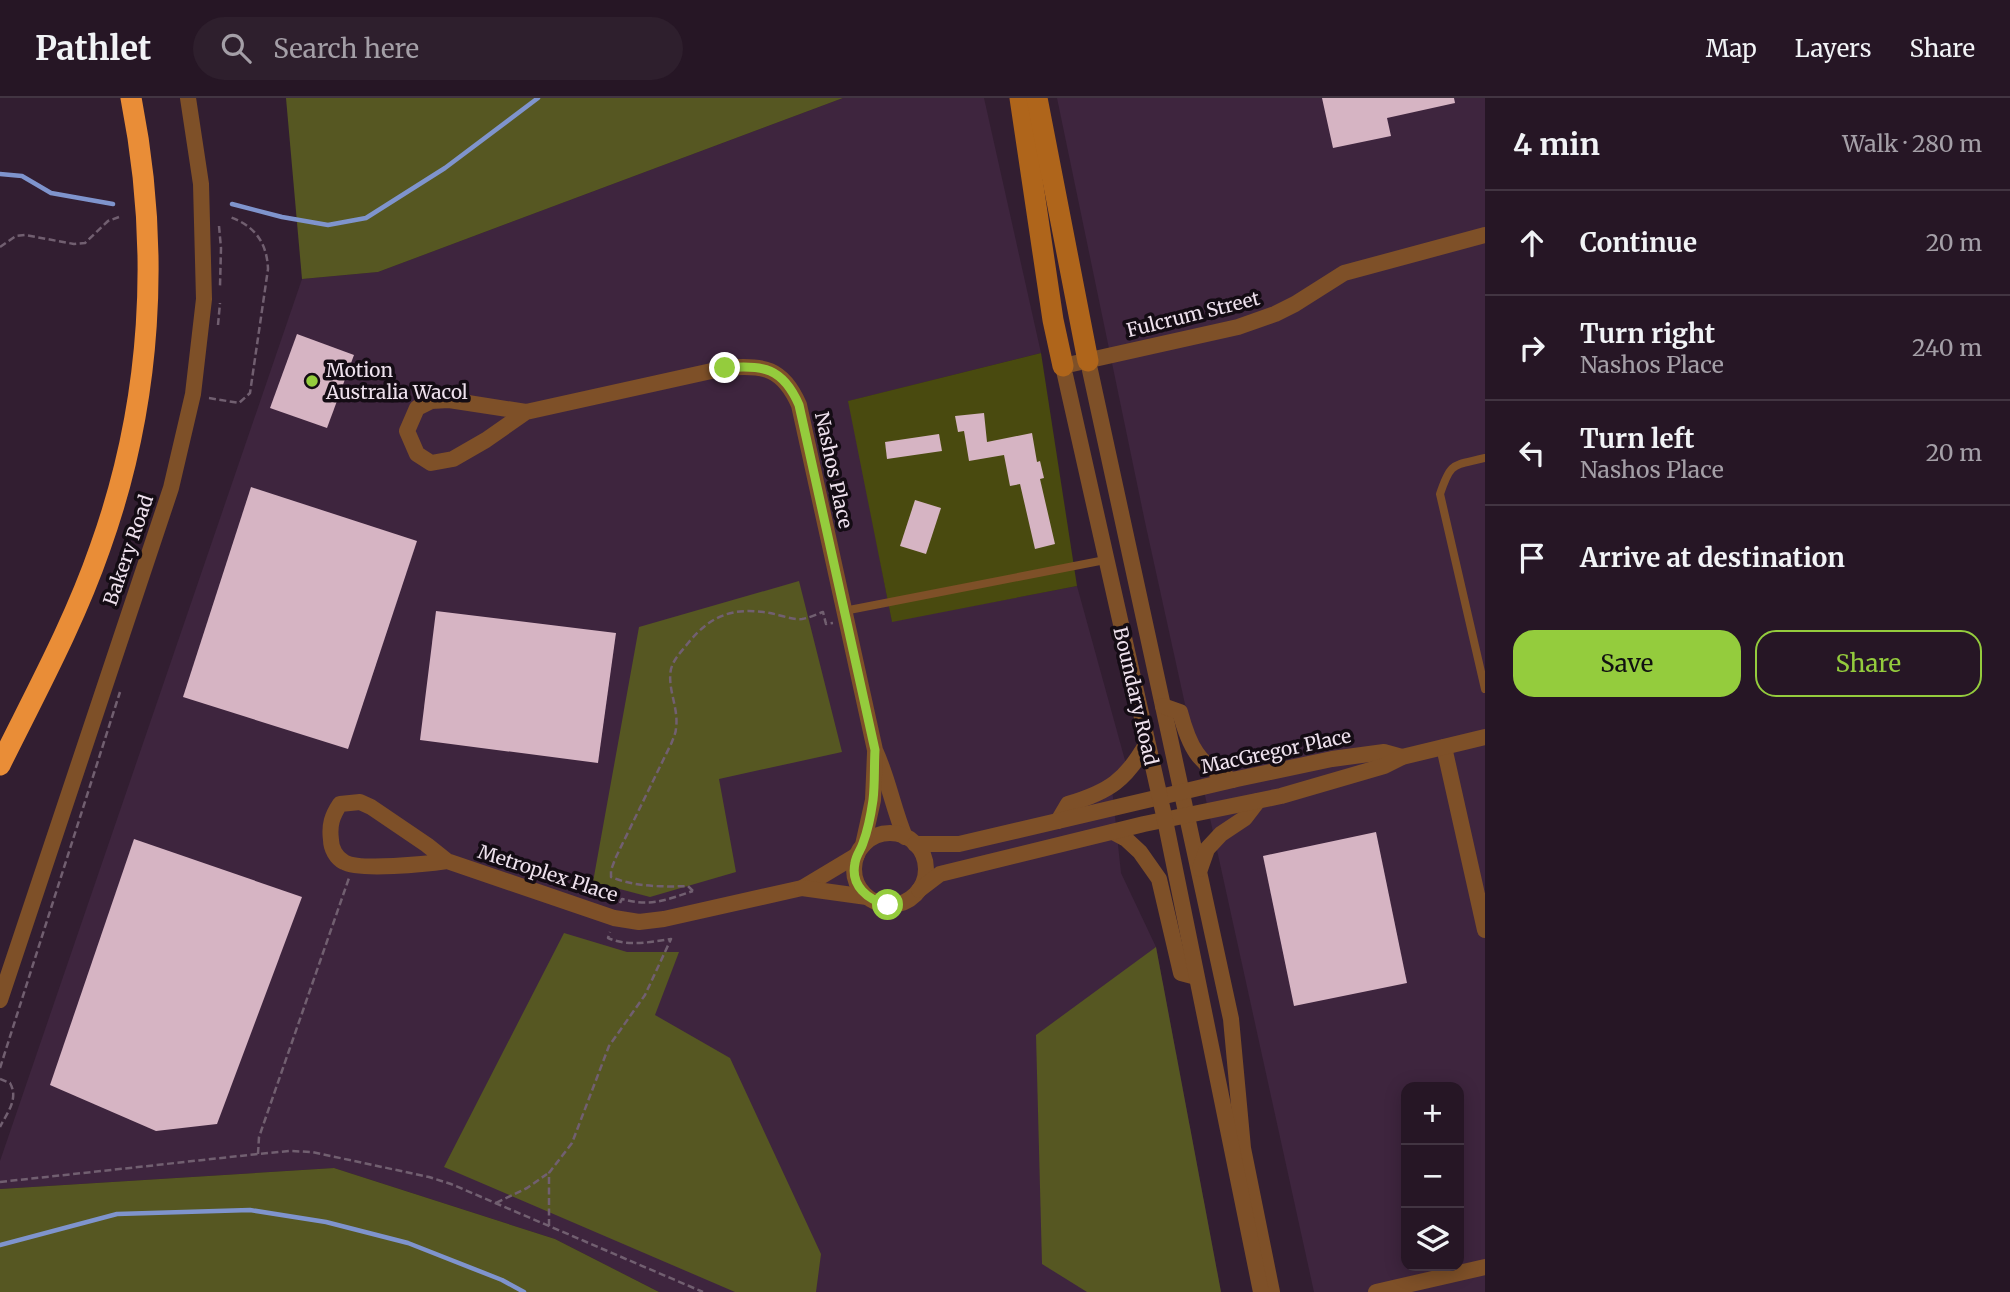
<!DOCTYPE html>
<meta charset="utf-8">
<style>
:root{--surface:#261625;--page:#2e1f2d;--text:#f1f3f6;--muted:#a49fa7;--line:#423542;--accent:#94cc3d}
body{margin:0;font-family:Merriweather,serif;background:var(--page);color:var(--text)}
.controls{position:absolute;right:21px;bottom:21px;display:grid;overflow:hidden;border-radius:14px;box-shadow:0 4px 18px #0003}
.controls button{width:63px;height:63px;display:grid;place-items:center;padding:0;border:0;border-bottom:2px solid var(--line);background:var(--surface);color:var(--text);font:35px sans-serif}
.stop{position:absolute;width:21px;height:21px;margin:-16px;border:5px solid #94cc3d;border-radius:50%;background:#fff}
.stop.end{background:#94cc3d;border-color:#fff;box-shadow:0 2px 7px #0008}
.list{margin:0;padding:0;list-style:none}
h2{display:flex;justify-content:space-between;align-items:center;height:91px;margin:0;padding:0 28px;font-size:30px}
h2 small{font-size:23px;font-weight:400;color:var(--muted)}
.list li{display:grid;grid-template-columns:46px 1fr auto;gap:21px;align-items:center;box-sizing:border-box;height:105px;padding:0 28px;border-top:2px solid var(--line)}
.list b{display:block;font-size:26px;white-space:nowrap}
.list p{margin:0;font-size:23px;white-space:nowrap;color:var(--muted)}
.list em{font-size:23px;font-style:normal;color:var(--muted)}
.actions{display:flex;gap:14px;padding:21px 28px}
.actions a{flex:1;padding:16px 0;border:2px solid var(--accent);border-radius:21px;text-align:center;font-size:24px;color:var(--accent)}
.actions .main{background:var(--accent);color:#111}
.icon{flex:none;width:38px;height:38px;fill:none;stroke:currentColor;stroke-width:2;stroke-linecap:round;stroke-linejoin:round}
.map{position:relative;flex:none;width:1485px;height:1194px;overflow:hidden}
header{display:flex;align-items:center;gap:42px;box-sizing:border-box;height:98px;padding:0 35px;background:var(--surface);border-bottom:2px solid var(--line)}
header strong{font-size:33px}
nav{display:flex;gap:38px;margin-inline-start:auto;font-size:24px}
.search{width:490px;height:63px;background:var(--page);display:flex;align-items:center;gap:18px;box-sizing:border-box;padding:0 24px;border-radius:38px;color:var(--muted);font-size:26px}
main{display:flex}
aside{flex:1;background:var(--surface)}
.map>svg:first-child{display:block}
.built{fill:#3e253e;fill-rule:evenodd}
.green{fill:#494a0f}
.forest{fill:#565722}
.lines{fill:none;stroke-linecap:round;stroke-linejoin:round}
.stream{stroke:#7f94cd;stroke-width:4.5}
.building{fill:#d6b4c3}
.path{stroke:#715f70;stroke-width:2.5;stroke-dasharray:7 3.5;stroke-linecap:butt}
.lane{stroke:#7e5028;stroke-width:8}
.street{stroke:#7e5028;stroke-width:16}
.secondary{stroke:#af651b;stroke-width:21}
.highway{stroke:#e98d37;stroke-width:21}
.route{stroke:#94cc3d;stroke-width:9}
.poi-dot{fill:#94cc3d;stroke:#140c14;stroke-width:2.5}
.labels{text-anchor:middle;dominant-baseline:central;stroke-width:7;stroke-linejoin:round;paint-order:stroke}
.street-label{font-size:19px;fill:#eee1ed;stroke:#140c14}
.poi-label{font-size:19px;fill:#eee1ed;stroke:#140c14;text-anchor:start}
</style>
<header>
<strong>Pathlet</strong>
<div class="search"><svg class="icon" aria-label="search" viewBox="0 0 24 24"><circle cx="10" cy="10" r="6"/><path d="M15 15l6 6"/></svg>Search here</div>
<nav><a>Map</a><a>Layers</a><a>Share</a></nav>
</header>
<main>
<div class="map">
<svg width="1485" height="1194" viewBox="0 0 1485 1194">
<rect width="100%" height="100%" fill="#321e31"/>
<!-- built -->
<g class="built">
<polygon points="843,0 984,0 1041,255 849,303 892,523 1077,488 1126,666 1111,681 1121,775 1156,849 1221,1194 659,1194 555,1141 334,1070 0,1091 0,1063 302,181 378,174"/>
<path d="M1057 0H1485V1194H1314L1145 424ZM1406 989H1459V1168H1406Z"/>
</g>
<!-- green -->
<polygon class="green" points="1041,255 1077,488 892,524 848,303"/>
<!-- forest -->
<g class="forest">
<polygon points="286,0 843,0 378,174 302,181"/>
<polygon points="799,483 842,654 719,681 736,774 650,799 593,784 639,529"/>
<polygon points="564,835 627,854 679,854 655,917 730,960 821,1156 816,1194 735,1194 444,1069"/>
<polygon points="1156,849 1221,1194 1087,1194 1042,1166 1036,937"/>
<polygon points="334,1070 555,1141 659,1194 0,1194 0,1091"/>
</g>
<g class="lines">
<!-- stream -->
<g class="stream">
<polyline points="0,76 22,78 51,95 113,106"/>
<polyline points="232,106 282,119 328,127 366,120 445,70 538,0"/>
<polyline points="0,1147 117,1116 250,1112 326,1124 408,1145 502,1182 524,1194"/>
</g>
</g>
<!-- building -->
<g class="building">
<polygon points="1322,0 1454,0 1455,5 1387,20 1391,38 1333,50"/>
<polygon points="297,236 354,257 327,330 270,310"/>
<polygon points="984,315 987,344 1032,335 1037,364 1040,363 1044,380 1040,381 1055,446 1035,451 1020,386 1010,388 1004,357 969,363 964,333 958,334 955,318"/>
<polygon points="939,336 942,353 887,361 885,344"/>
<polygon points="251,389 417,443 348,651 183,599"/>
<polygon points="915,402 941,410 926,456 900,448"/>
<polygon points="436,513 616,535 598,665 420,642"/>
<polygon points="1376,734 1407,885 1294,908 1263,758"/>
<polygon points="134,741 302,799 217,1026 156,1033 50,987"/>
</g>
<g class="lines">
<!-- path -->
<g class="path">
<polyline points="219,128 221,150 220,188"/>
<polyline points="0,149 16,138 25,137 74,146 85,145 108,123 119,119"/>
<polyline points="218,227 220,205"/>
<path d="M209 300 239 305 250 295 268 171C267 145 255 128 230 119"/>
<path d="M693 793 688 788C663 789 635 789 611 779V772L616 759 671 646C673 641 676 635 676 630 679 610 667 591 671 571 674 560 682 553 689 544 712 516 735 509 770 515 780 517 793 522 802 521 809 520 817 516 823 514L826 526 833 525"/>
<path d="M620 805 622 801C650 809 666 802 693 793"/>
<polyline points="0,970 120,594"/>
<path d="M0 981 10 985C19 1001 7 1015 0 1029"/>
<polyline points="258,1056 259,1039 349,780"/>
<polyline points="0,1084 258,1056 290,1053 312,1054 429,1079 451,1086 703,1194"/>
<polyline points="496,1105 527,1090 547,1076"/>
<path d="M549 1128V1075L572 1045 609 948 645 897 671 841C649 844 629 849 608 840L610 834"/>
</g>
<!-- lane -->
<g class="lane">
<path d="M1485 360C1453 368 1451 363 1440 396L1485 591"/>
<polyline points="844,513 1105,462"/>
</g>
<!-- street -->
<g class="street">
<polyline points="1088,263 1231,921 1243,1050 1272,1194"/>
<path d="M526 314 486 342 453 361 431 365 417 356 407 333 417 310 431 303 449 302 526 314 725 270C763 266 783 270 799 307L875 652C888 680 893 710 905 739"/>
<path d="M1163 608 1180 614C1189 648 1198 667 1232 682"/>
<polyline points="1444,649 1485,832"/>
<path d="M1058 723 1068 706C1109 694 1126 682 1147 645"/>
<polyline points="1113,734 1126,741 1140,754 1159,781 1181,875 1196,879"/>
<circle cx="890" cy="771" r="36"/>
<polyline points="915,746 959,746 1237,681 1332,661 1384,654 1402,659"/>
<polyline points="863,747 873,702 875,655"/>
<path d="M447 763C427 766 359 773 344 764 336 760 331 750 331 742 329 727 332 718 340 706L360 704 371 709 427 747 447 763 614 820 639 824 664 821 802 790 857 757"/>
<polyline points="1200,771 1207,751 1221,736 1245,720 1258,703"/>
<polyline points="802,790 867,799"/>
<polyline points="919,792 940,776 1144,726 1281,698 1384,668 1402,659 1485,639"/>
<polyline points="0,902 171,390 193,296 204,201 201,86 188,0"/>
<polyline points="1261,1194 1165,722 1063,268 1238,229 1275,216 1295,206 1344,175 1485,137"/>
<polyline points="1376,1194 1485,1169"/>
</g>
<!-- secondary -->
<g class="secondary">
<polyline points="1020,0 1053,222 1063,268"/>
<polyline points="1037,0 1088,263"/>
</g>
<!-- highway -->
<path class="highway" d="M0 667C35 596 74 525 100 450 152 305 161 151 131 0"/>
</g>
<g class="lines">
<!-- route -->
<path class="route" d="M725 270C763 266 783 270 799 307L875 652C874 669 875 686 873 702 871 716 868 732 863 745 861 752 856 757 855 765 850 788 868 802 888 807"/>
</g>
<!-- markers -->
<circle class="poi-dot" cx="312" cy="283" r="7"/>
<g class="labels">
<!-- street labels -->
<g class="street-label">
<text transform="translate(1193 216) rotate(-14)">Fulcrum Street</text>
<text transform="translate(834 372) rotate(78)">Nashos Place</text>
<text transform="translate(128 452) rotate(-71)">Bakery Road</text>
<text transform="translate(1136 598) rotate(77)">Boundary Road</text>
<text transform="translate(1276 653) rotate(-12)">MacGregor Place</text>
<text transform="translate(548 775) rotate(18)">Metroplex Place</text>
</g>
<!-- poi labels -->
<g class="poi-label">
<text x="326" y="272">Motion<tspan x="326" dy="22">Australia Wacol</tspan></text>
</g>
</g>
</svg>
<div class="controls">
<button>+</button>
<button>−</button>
<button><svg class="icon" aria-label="layers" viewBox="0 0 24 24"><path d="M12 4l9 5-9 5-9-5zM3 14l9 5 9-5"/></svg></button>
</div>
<div class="stop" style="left:888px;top:807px"></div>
<div class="stop end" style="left:725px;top:270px"></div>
</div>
<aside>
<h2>4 min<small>Walk · 280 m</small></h2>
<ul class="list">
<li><svg class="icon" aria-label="ahead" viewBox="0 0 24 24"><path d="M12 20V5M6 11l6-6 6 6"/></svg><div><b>Continue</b></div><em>20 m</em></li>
<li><svg class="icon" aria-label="right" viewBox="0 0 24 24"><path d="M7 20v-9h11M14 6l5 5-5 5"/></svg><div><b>Turn right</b><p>Nashos Place</p></div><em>240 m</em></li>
<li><svg class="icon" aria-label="left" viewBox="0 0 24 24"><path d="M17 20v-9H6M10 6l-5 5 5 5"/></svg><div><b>Turn left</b><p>Nashos Place</p></div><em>20 m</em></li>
<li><svg class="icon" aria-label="arrive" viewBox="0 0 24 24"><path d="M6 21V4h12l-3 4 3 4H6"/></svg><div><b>Arrive at destination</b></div></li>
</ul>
<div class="actions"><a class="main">Save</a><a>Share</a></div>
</aside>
</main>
